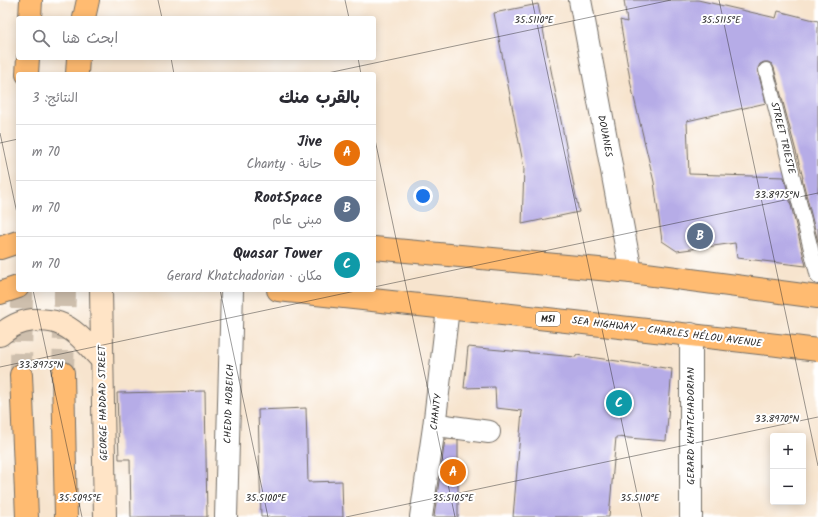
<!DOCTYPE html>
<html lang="ar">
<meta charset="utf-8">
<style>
:root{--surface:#fff;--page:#f7f7f7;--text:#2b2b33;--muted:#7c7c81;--line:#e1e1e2;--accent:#d1495b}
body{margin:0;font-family:Kalam,"Playpen Sans Arabic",sans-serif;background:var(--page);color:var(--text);direction:rtl}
.controls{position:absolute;right:12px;bottom:12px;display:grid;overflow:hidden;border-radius:4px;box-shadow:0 2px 10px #0003}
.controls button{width:36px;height:36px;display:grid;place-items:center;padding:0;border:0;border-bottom:1px solid var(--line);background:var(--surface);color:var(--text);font:20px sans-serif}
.you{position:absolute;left:423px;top:196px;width:14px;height:14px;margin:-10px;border:3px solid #fff;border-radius:50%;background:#1a73e8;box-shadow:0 0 0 6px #1a73e833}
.badge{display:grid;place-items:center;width:26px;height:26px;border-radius:50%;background:var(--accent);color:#fff;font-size:13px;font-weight:700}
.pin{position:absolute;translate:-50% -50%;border:2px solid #fff;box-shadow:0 1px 4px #0006}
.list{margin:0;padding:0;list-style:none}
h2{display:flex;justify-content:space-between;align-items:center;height:52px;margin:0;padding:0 16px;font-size:17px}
h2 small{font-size:13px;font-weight:400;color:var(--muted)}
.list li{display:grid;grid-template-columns:26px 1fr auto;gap:12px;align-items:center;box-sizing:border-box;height:56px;padding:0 16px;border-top:1px solid var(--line)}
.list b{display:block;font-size:15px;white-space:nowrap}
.list p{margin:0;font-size:13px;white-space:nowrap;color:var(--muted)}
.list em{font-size:13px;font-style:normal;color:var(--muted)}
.icon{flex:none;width:22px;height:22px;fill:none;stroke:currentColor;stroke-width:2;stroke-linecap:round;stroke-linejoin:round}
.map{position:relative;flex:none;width:818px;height:517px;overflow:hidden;direction:ltr}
.search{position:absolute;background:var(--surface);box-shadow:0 2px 10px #0003;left:16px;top:16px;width:360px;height:44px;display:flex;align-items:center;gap:10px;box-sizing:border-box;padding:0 14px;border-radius:4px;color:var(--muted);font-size:15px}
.panel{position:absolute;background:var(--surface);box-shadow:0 2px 10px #0003;left:16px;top:72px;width:360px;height:220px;border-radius:4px;direction:rtl}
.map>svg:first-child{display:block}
.building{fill:#b6ace7}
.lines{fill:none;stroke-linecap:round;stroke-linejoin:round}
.primary-tunnel{stroke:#cebfad;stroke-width:22;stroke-dasharray:22 11;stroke-linecap:butt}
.lane-casing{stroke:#726c64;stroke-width:16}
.street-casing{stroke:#726c64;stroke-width:24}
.secondary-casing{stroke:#726c64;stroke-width:24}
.primary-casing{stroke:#726c64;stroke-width:24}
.highway-casing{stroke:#726c64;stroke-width:24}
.lane{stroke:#fff;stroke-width:14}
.street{stroke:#fff;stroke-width:22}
.secondary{stroke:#ffe4c6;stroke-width:22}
.primary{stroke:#ffbb71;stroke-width:22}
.highway{stroke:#ffbb71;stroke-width:22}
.ticks{fill:none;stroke:#2b2b2b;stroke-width:1;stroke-opacity:0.45}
.labels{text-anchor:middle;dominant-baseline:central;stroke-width:4;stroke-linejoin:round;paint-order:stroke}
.shield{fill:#fff;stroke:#6b6b6b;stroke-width:1}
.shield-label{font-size:9px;font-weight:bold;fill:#2b2b2b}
.street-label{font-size:10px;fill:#2b2b2b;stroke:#fff}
.ticks-label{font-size:10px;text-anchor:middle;fill:#2b2b2b;stroke:#fff;stroke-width:4;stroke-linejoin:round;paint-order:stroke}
</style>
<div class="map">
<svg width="818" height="517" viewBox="0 0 818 517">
<rect width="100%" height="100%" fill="#fff"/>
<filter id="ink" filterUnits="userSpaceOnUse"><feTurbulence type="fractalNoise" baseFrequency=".025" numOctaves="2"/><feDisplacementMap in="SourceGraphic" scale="8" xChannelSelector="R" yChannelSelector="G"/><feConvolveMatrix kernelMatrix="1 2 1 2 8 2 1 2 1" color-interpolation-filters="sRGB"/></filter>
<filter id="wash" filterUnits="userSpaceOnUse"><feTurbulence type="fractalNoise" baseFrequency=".012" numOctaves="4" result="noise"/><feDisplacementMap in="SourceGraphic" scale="16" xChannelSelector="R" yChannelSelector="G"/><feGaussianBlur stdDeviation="0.9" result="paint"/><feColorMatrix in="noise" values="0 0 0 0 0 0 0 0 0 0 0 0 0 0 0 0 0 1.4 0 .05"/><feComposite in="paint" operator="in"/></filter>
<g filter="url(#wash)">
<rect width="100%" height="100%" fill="#f7e4ce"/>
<g id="blocks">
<!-- building -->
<g class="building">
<polygon points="624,0 698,0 776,18 778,11 818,21 818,242 802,178 803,178 774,68 772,64 768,62 764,62 760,64 758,68 758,72 766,103 687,121 689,174 784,177 806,266 737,258 735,243 677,251 662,241 654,182 631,85 620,20 627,22"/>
<polygon points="538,4 579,212 522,224 524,168 494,13"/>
<polygon points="468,347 576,357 576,355 672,369 666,441 616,437 609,517 513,517 522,411 496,408 495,387 464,388"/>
<polygon points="205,391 207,517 131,517 130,459 119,459 117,393"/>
<polygon points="306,408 308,482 342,481 343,517 261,517 258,410"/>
<polygon points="445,439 458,440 458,517 434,517"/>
</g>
</g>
</g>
<g filter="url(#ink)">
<use href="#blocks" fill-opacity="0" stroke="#726c64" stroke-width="1"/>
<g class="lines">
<!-- primary-tunnel -->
<g class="primary-tunnel">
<polyline points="63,373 65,290"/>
<polyline points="21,375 22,290"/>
</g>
<defs>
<polyline id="lane" points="766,70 818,277"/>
<g id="street">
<polyline points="580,0 631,272"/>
<polyline points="691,334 691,517"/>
<polyline points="434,427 445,426 489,432"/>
<polyline points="226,517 232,290"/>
<polyline points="421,517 434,427 448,308"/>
</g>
<g id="secondary">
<polyline points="101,290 105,517"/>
<path d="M0 335C11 326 19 322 33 320 41 320 50 320 58 323 76 329 89 347 102 360"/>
</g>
<g id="primary">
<polyline points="30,18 31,0"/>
<polyline points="84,18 88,0"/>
<polyline points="27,74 28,58"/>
<polyline points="77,74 78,58"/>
<polyline points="0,248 18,242"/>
<polyline points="0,293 18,287"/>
<polyline points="63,373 66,517"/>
<polyline points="21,375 27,517"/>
</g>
<g id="highway">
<polyline points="374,248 631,272 818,297"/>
<path d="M278 290C458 309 638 328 818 350"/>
</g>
</defs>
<!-- lane casing -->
<use href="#lane" class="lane-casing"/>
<!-- street casing -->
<use href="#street" class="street-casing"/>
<!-- secondary casing -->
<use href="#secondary" class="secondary-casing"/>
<!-- primary casing -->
<use href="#primary" class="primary-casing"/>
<!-- highway casing -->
<use href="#highway" class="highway-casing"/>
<!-- lane -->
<use href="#lane" class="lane"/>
<!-- street -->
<use href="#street" class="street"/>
<!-- secondary -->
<use href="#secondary" class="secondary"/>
<!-- primary -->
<use href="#primary" class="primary"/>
<!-- highway -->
<use href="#highway" class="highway"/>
</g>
</g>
<!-- ticks -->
<path class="ticks" d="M158 0 162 18M345 0 349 18M532 0 642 517M719 0 818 466M171 58 174 74M358 58 361 74M323 74 671 0M0 133 18 218M374 135 455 517M0 143 18 139M374 287 818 193M33 290 82 517M220 290 268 517M0 367 360 290M346 517 818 417"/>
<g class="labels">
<!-- shield labels -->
<rect class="shield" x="536" y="312" width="24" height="14" rx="3"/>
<g class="shield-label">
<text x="548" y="319">M51</text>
</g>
<!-- street labels -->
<g class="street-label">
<text transform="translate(605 136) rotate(79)">DOUANES</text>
<text transform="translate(783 138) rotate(76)">STREET TRIESTE</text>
<text transform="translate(667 332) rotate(7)">SEA HIGHWAY - CHARLES HÉLOU AVENUE</text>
<text transform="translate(103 403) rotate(-91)">GEORGE HADDAD STREET</text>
<text transform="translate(229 404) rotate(-88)">CHEDID HOBEICH</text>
<text transform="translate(436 412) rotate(-83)">CHANTY</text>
<text transform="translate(691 426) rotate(-90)">GERARD KHATCHADORIAN</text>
</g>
</g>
<g class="ticks-label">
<text x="534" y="23">35.5110°E</text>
<text x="721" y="23">35.5115°E</text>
<text x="777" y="198">33.8975°N</text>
<text x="41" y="368">33.8975°N</text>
<text x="777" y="422">33.8970°N</text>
<text x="80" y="501">35.5095°E</text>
<text x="266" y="501">35.5100°E</text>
<text x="453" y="501">35.5105°E</text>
<text x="640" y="501">35.5110°E</text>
</g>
</svg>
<div class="controls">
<button>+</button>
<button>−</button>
</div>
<div class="you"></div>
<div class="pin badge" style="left:453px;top:472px;background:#e8710a">A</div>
<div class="pin badge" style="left:700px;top:236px;background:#5c6f8a">B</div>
<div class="pin badge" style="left:619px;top:403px;background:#0f9aa8">C</div>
<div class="search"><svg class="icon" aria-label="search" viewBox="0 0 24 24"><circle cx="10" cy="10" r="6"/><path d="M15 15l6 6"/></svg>ابحث هنا</div>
<section class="panel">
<h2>بالقرب منك<small>النتائج: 3</small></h2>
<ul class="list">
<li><span class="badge" style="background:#e8710a">A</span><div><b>Jive</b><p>حانة · Chanty</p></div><em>70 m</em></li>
<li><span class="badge" style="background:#5c6f8a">B</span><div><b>RootSpace</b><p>مبنى عام</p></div><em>70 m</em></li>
<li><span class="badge" style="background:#0f9aa8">C</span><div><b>Quasar Tower</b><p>مكان · Gerard Khatchadorian</p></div><em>70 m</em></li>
</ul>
</section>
</div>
